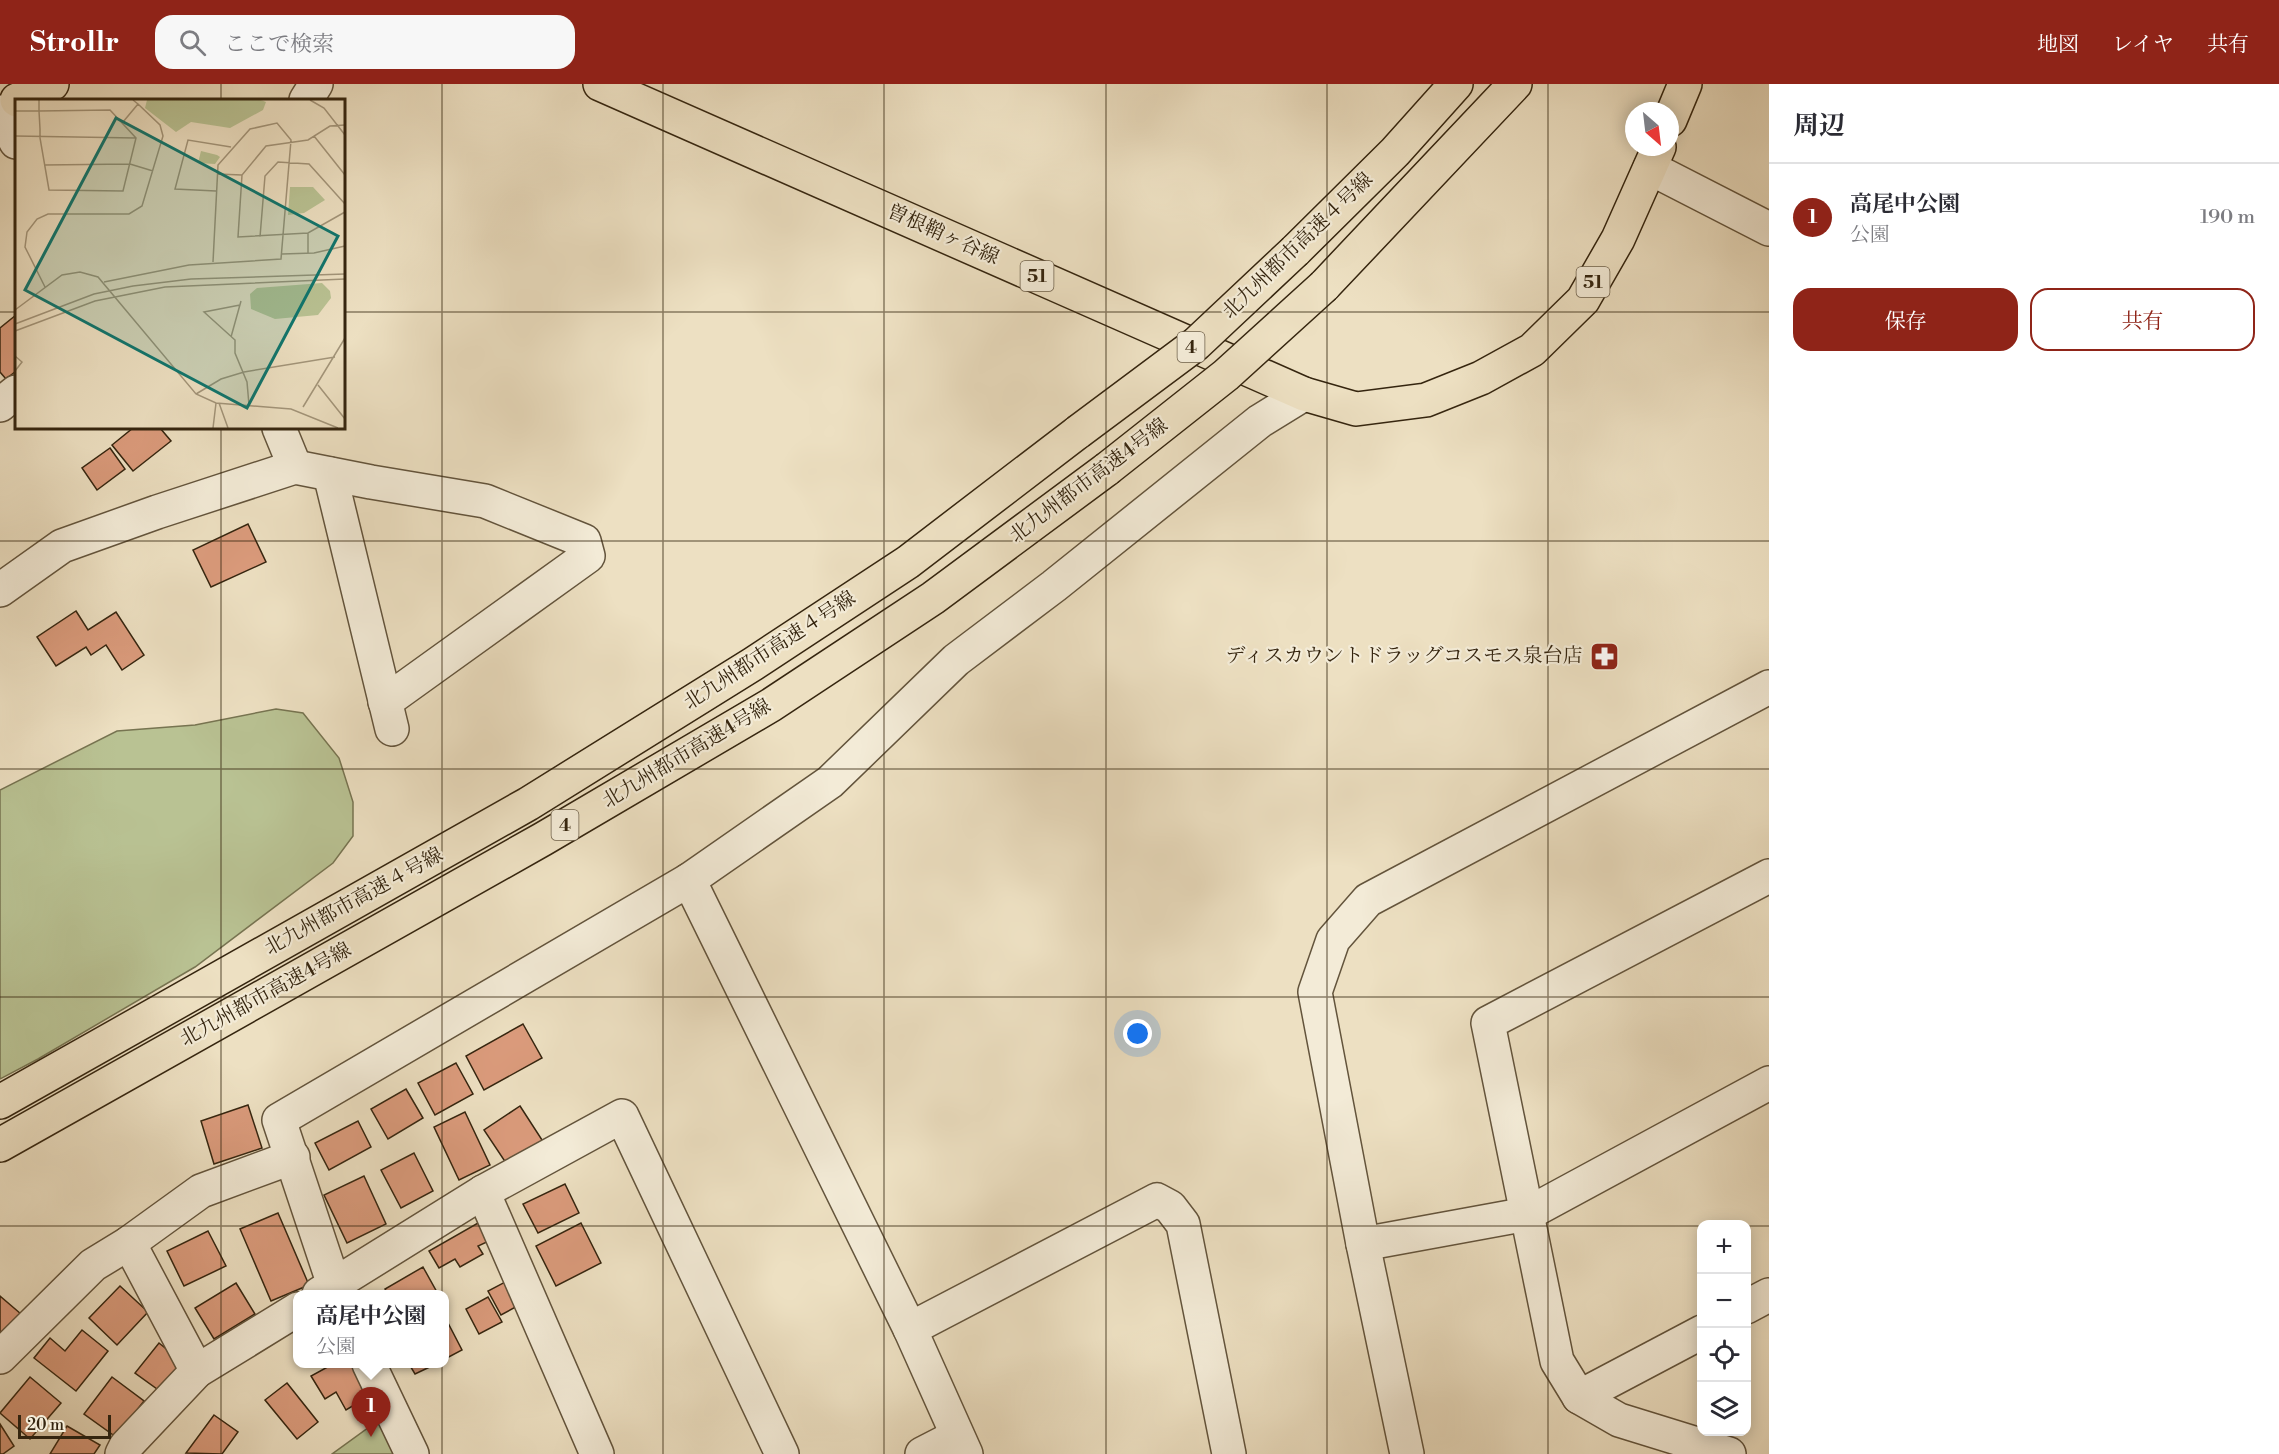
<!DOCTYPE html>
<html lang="ja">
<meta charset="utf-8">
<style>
:root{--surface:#fff;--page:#f7f7f7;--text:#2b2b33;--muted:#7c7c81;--line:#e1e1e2;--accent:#8f2418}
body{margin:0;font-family:"Libre Bodoni","Noto Serif JP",serif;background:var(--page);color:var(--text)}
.controls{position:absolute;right:18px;bottom:18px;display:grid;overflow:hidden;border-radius:12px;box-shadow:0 3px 15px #0003}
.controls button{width:54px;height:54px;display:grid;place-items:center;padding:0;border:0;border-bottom:2px solid var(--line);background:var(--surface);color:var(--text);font:30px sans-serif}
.compass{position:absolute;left:1625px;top:18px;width:54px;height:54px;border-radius:50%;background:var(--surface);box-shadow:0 3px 15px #0003;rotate:152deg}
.scale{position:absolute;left:18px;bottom:15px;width:93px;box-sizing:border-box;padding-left:6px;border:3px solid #35250f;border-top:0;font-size:16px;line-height:21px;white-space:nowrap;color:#35250f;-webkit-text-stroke:4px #f3ebd7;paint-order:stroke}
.you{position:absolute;left:1138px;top:950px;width:21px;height:21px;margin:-15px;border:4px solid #fff;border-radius:50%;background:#1a73e8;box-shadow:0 0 0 9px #1a73e833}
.badge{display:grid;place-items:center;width:39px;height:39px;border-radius:50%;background:var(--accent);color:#fff;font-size:20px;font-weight:700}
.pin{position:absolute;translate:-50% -50px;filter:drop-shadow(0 2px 3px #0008)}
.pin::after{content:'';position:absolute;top:32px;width:21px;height:18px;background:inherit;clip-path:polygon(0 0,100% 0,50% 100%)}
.popup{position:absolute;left:293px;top:1206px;width:156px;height:78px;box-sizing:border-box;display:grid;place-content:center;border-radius:12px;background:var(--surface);filter:drop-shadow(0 2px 4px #0005);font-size:20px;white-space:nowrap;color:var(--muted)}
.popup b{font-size:22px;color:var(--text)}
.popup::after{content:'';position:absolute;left:50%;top:100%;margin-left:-12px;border:12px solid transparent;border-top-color:var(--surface)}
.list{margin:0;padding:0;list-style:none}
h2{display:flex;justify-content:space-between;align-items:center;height:78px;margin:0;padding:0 24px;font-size:26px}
h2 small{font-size:20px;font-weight:400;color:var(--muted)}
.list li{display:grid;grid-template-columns:39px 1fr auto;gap:18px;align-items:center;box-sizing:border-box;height:108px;padding:0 24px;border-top:2px solid var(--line)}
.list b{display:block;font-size:22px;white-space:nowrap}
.list p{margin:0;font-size:20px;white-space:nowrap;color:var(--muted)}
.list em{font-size:20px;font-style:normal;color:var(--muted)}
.actions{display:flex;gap:12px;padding:18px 24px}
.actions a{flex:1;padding:14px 0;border:2px solid var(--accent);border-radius:18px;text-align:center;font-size:21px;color:var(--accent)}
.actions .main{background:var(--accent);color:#fff}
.icon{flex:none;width:33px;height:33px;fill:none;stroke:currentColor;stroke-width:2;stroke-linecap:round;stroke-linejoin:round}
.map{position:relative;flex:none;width:1769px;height:1370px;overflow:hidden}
header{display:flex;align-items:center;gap:36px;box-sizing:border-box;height:84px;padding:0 30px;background:var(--accent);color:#fff}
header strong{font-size:28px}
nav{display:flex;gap:33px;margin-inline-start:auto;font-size:21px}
.search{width:420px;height:54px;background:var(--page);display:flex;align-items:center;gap:15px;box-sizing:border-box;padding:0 21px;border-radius:18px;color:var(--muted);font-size:22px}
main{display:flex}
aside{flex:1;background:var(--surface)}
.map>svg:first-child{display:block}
.green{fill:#b9c293;stroke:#777451;stroke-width:1.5}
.building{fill:#db9b7c;stroke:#35250f;stroke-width:1.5}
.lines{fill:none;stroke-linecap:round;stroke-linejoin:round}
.minor-casing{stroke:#63543c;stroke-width:36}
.major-casing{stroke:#35250f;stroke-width:36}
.highway-casing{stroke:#35250f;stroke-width:36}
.minor{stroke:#f3ebd7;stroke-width:33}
.major{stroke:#ede0c2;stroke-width:33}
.highway{stroke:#ede0c2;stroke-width:33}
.highway-bridge-casing{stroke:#35250f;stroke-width:36;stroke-linecap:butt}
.highway-bridge{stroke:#ede0c2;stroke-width:33}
.grid{fill:none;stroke:#35250f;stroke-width:1.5;stroke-opacity:0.55}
.labels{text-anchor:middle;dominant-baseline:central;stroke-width:4.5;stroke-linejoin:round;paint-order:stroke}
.shield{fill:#f3ebd7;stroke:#6e604b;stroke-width:1.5}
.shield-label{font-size:18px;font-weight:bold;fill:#35250f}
.street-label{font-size:20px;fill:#35250f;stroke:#f3ebd7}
.poi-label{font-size:20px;fill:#35250f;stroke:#f3ebd7;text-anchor:end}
.inset-road{fill:none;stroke:#a3957a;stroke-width:1.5}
.view{fill:#0f766e;fill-opacity:0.15;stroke:#0f766e;stroke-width:3}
.inset-edge{fill:none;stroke:#35250f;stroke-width:3}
</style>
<header>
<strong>Strollr</strong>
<div class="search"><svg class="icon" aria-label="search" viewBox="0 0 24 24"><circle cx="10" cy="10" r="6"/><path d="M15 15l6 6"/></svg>ここで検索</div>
<nav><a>地図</a><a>レイヤ</a><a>共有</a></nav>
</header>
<main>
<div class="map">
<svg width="1769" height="1370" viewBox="0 0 1769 1370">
<rect width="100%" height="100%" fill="#ede0c2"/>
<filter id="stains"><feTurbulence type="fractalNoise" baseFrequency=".00333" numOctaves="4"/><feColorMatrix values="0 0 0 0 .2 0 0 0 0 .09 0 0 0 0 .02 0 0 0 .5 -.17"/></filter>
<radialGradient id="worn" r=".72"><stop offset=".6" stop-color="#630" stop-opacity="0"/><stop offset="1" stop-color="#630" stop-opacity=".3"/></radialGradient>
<!-- green -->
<g class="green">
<polygon points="276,625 303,629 339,674 353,718 353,752 333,779 195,883 38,975 0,995 0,706 117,647 195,641"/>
<polygon points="379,1336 394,1370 332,1370"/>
</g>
<!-- building -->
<g class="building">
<polygon points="16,231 16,287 6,295 0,288 0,244"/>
<polygon points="133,344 160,344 171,357 133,387 112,361"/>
<polygon points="110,364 125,385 97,406 82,384"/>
<polygon points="248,440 266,478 211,503 193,466"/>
<polygon points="76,527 88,546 116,528 144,571 122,586 106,561 91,571 86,563 56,582 37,553"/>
<polygon points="523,940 542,974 484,1006 466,972"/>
<polygon points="456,979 473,1010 435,1031 418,999"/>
<polygon points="406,1005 423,1034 388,1055 371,1025"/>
<polygon points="248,1021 262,1064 214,1080 201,1037"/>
<polygon points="520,1022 544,1059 508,1082 484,1046"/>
<polygon points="465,1028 490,1081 459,1096 434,1043"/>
<polygon points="358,1037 371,1063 329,1086 315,1059"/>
<polygon points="414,1069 433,1107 401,1124 381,1086"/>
<polygon points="364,1092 386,1140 347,1159 324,1111"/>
<polygon points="565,1100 579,1129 538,1149 523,1120"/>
<polygon points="278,1129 309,1201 271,1217 240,1145"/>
<polygon points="478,1139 489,1157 478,1162 483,1170 460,1183 455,1175 439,1184 429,1167"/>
<polygon points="581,1139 601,1179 556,1202 536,1162"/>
<polygon points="208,1147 226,1182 184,1202 167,1167"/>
<polygon points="423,1183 438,1210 388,1210 385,1205"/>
<polygon points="511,1195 523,1219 501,1231 488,1207"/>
<polygon points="236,1199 255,1230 214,1255 195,1224"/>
<polygon points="120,1202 148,1228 117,1261 89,1234"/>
<polygon points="0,1212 21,1230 0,1254"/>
<polygon points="488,1213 502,1238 479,1250 466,1225"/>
<polygon points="447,1237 462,1266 445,1275 445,1238"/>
<polygon points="82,1246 108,1267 76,1307 34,1274 50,1254 65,1267"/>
<polygon points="159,1259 186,1281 164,1310 135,1289"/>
<polygon points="333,1280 352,1280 371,1311 346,1326 336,1308 325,1315 311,1292"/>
<polygon points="409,1280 436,1280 415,1290"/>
<polygon points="30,1293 61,1319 30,1355 0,1329"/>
<polygon points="112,1293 144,1317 116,1353 84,1330"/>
<polygon points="287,1299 318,1338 297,1355 265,1316"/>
<polygon points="214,1331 238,1348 222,1370 186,1369"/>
<polygon points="0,1340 14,1362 3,1370 0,1370"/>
<polygon points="67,1342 100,1361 94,1370 50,1370"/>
</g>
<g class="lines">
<defs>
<g id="minor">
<polyline points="306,16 316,0"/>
<polyline points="0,28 16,58"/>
<polyline points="1650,84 1769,145"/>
<polyline points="0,321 16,308"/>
<polyline points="279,344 295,383"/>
<polyline points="330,390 392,645"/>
<polyline points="0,506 62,462 157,428 295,383 371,398 485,417 584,457 588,472 385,618"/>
<polyline points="689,796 910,1245 966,1370"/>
<polyline points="483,1108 597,1370"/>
<polyline points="129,1159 197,1287"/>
<polyline points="1363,1160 1527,1130 1769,999"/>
<polyline points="319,1210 483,1108 622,1032 782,1370"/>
<polyline points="337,1210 279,1036 689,796 830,698 956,576 1054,502 1260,337 1304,310"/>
<polyline points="1746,1223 1769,1211"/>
<polyline points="910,1245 1157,1116 1170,1123 1183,1140 1229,1370"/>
<polyline points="0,1273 93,1181 129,1159 201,1107 293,1073"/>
<polyline points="369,1280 412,1370"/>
<polyline points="1579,1313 1702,1248"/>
<polyline points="122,1370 126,1362 197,1287 298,1225"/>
<polyline points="922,1370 957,1352"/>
<polyline points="1407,1370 1363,1160 1315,908 1333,856 1368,816 1769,603"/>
<polyline points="1729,1370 1619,1336 1579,1313 1557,1277 1488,939 1769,792"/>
</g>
<g id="major">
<polyline points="600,0 1304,310 1356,325 1426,316 1481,294 1532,266 1583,216 1618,155 1659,63"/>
<polyline points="17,16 52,0"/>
<polyline points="1670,36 1685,0"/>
</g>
<g id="highway">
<polyline points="1295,167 1395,68 1456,0"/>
<polyline points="1324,202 1515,0"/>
<polyline points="0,1018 528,720 753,580 908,478 1078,348"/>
<polyline points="0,1061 543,755 771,621 933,514 1107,385"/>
</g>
</defs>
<!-- minor casing -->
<use href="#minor" class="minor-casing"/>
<!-- major casing -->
<use href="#major" class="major-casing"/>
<!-- highway casing -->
<use href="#highway" class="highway-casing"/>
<!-- minor -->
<use href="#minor" class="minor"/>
<!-- major -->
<use href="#major" class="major"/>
<!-- highway -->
<use href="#highway" class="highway"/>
<defs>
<g id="highway-bridge">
<polyline points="1078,348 1196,260 1295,167"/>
<polyline points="1107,385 1226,291 1324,202"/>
</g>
</defs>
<!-- highway-bridge casing -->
<use href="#highway-bridge" class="highway-bridge-casing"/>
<!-- highway-bridge -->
<use href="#highway-bridge" class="highway-bridge"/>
</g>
<!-- grid -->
<path class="grid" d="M221 0V16M442 0V1370M663 0V1370M884 0V1370M1106 0V1370M1327 0V1370M1548 0V1370M0 228H16M344 228H1769M221 344V1370M0 457H1769M0 685H1769M0 913H1769M0 1142H1702M1746 1142H1769"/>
<!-- icons -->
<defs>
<symbol id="pharmacy-square" viewBox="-11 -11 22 22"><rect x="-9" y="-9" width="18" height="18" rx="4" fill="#8f2418" stroke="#f3ebd7"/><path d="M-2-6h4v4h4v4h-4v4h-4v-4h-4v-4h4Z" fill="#fff"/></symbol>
</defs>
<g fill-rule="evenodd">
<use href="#pharmacy-square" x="1588" y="556" width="33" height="33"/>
</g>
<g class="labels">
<!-- shield labels -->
<g class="shield">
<rect x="1020.5" y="177" width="33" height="30" rx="4.5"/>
<rect x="1576.5" y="183" width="33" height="30" rx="4.5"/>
<rect x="1177.5" y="248" width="27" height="30" rx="4.5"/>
<rect x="551.5" y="726" width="27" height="30" rx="4.5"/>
</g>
<g class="shield-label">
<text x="1037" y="192">51</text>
<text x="1593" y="198">51</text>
<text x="1191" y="263">4</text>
<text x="565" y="741">4</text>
</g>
<!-- street labels -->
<g class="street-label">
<text transform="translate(943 151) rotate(24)">曽根鞘ヶ谷線</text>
<text transform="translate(1298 162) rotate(-44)">北九州都市高速４号線</text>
<text transform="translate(1089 397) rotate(-37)">北九州都市高速4号線</text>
<text transform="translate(770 567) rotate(-33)">北九州都市高速４号線</text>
<text transform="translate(687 670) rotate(-31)">北九州都市高速4号線</text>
<text transform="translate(354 818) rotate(-29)">北九州都市高速４号線</text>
<text transform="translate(266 911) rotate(-29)">北九州都市高速4号線</text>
</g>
<!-- poi labels -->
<g class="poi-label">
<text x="1583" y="572">ディスカウントドラッグコスモス泉台店</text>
</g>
</g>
<!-- overview -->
<g transform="translate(15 15)">
<rect width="330" height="330" fill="#ede0c2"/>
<path d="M132 1H246L251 3 248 11 215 29 176 23 161 33 130 9ZM186 52 202 56 205 58 200 65 183 64ZM275 88H298L310 101 289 114 273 116ZM307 184 315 192 316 199 303 216 260 220 236 210 235 195 242 189Z" fill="#b9c293"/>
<path class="inset-road" d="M295 1 309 9 330 36M0 12H24L95 11 121 39 108 92 34 91 25 39V30L24 12V1M108 23 123 5 118 1M330 26 315 27 293 41 251 47 227 76 223 138 293 134 330 113M0 37 121 39M299 37 330 76M29 66 115 65 138 72M202 75 227 76M201 92 160 90 173 41 216 48M293 134V155M245 138 250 77 263 63 294 65 330 105M267 155 299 154 330 147M89 183 174 166 266 160 276 41 262 24 235 30 203 66 198 163M30 188 10 148 12 133 22 120 33 115H114L127 107 148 37 145 26 123 5M225 206 189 213 220 241V254L232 283 234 306M0 211 47 176 65 173 83 178 181 295 201 304 276 310 323 329M0 225 79 195 118 187 176 180 330 175M0 232 80 202 150 188 330 180M216 238 226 202M0 257 7 263 0 272M303 286 330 320M181 295 206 280 229 273 320 258M204 304 213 329M288 308 330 239M198 329 201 304"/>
<path class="view" d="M101 19 323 137 232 309 10 191Z"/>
<rect width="330" height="330" class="inset-edge"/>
</g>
<rect width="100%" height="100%" filter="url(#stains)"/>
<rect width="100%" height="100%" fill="url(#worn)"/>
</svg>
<div class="controls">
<button>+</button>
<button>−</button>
<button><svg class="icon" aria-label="locate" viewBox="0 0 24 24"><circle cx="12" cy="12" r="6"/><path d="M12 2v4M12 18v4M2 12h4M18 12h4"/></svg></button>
<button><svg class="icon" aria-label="layers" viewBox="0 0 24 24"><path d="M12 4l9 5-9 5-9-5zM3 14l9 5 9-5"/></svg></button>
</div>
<svg class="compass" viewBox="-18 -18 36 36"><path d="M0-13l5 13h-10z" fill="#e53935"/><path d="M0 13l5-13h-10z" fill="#7c7c81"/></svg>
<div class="scale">20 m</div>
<div class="you"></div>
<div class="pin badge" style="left:371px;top:1353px">1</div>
<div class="popup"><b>高尾中公園</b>公園</div>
</div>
<aside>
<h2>周辺<small></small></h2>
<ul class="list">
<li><span class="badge">1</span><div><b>高尾中公園</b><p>公園</p></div><em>190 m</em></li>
</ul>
<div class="actions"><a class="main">保存</a><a>共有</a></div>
</aside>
</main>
